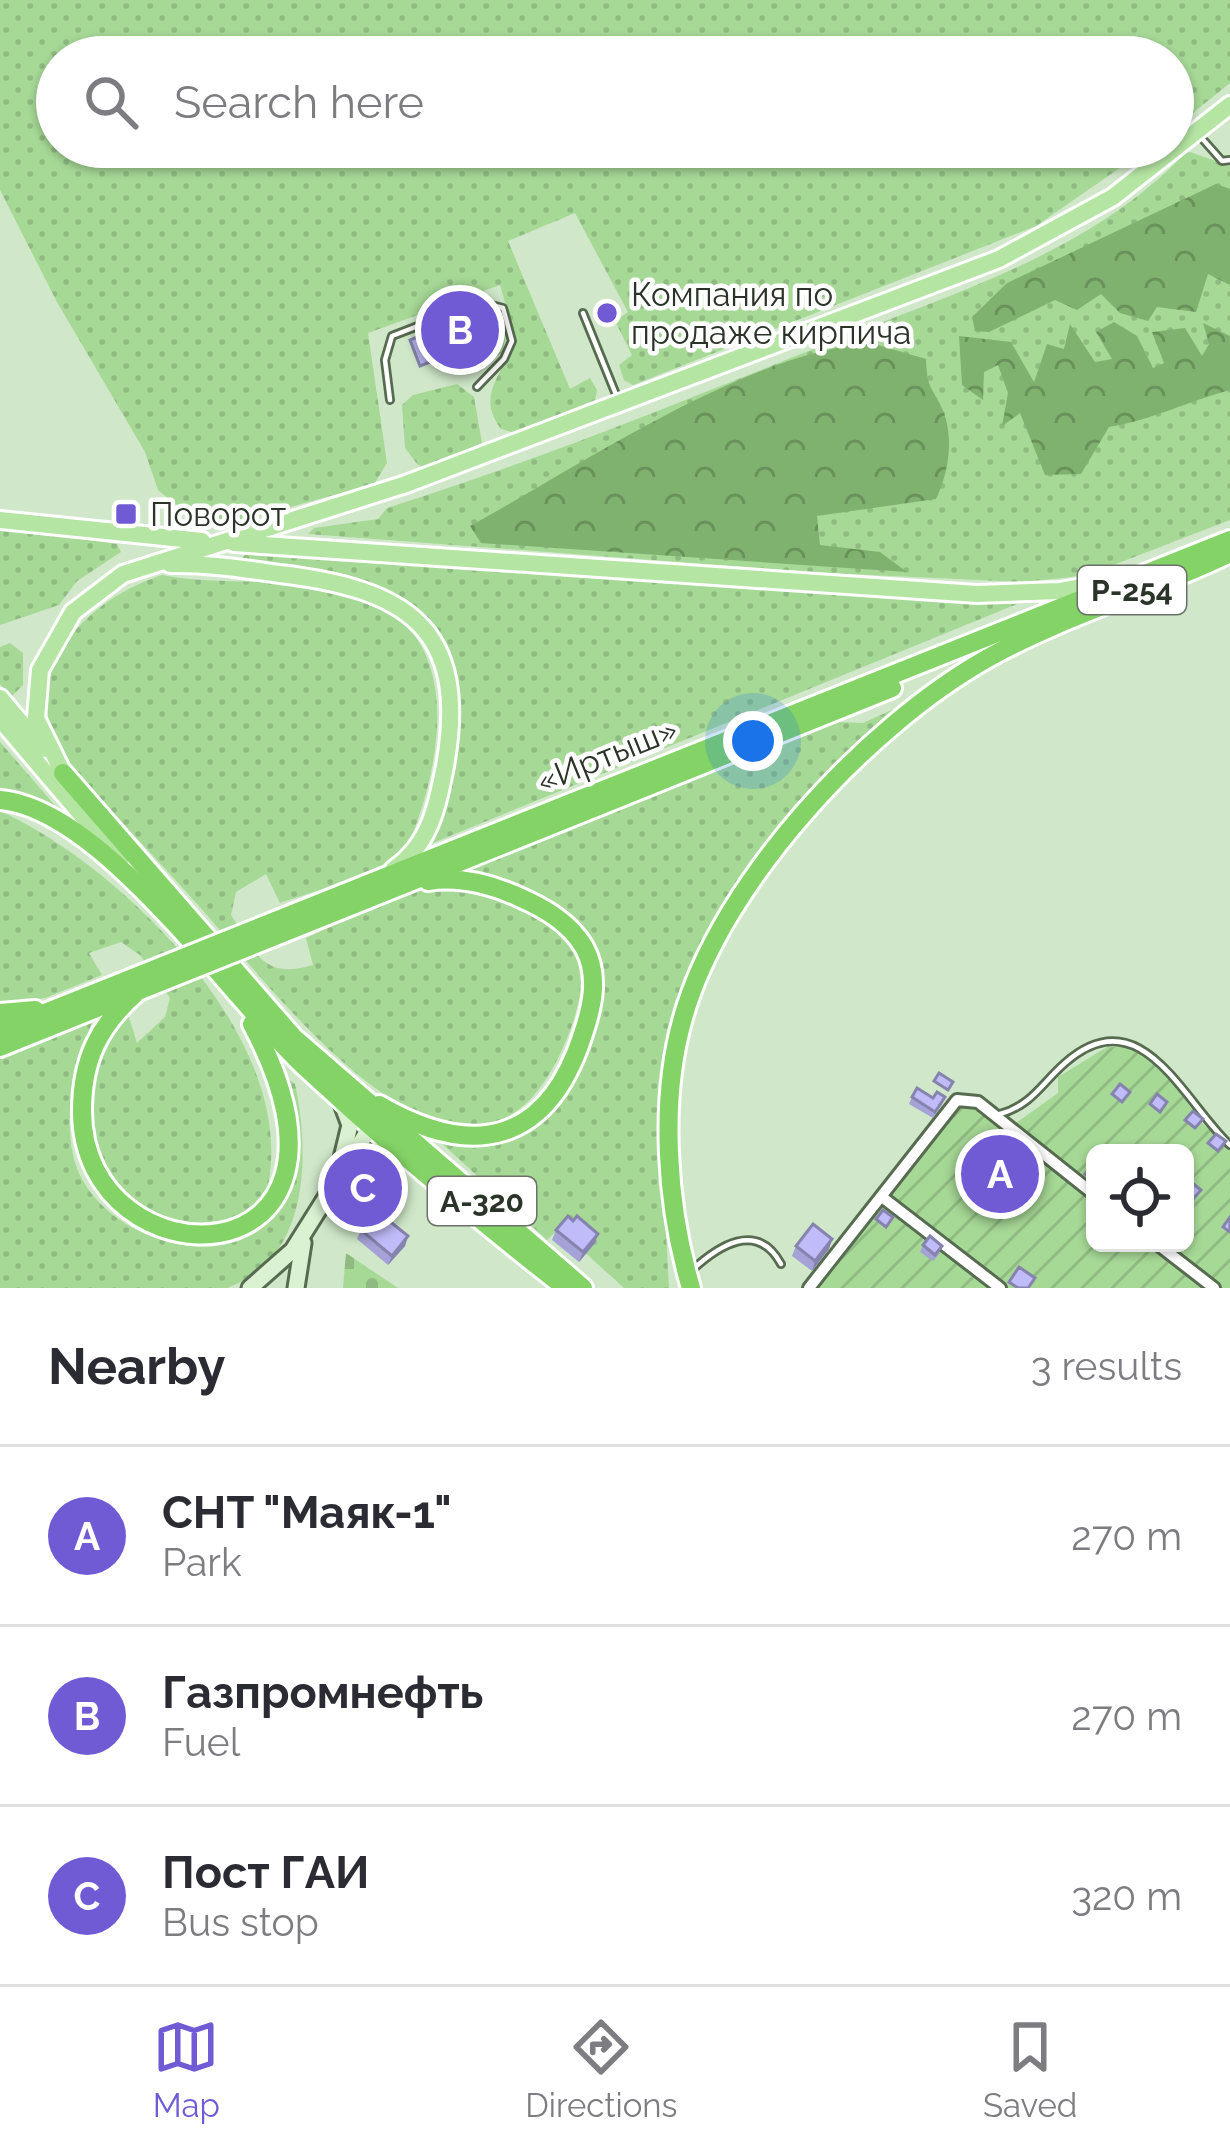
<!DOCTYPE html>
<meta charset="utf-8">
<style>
:root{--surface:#fff;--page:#f2f2f3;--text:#2b2b33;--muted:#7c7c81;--line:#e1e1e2;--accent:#705bd5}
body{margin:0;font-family:Raleway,sans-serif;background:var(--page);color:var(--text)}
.controls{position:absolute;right:36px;bottom:36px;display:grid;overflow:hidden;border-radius:18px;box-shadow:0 3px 9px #0004}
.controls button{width:108px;height:108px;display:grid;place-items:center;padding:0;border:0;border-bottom:3px solid var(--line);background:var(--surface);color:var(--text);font:60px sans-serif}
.you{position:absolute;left:753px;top:741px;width:42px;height:42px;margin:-30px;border:9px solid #fff;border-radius:50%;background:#1a73e8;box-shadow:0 0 0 18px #1a73e833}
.badge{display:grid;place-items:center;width:78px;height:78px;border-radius:50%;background:var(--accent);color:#fff;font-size:39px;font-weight:700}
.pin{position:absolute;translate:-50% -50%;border:6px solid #fff;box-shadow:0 3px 12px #0006}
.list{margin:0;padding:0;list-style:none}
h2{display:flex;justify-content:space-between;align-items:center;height:156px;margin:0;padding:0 48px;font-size:51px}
h2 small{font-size:39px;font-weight:400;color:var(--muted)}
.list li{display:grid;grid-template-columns:78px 1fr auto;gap:36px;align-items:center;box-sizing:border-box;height:180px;padding:0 48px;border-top:3px solid var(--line)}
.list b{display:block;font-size:45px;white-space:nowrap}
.list p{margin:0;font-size:39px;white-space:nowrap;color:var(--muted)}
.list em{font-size:39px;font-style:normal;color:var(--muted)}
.icon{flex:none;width:66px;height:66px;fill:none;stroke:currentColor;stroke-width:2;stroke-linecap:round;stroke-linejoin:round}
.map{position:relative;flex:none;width:1230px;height:1288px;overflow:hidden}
.search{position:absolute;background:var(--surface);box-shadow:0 3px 9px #0004;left:36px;right:36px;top:36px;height:132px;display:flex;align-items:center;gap:30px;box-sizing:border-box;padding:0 42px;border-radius:66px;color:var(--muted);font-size:45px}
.sheet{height:696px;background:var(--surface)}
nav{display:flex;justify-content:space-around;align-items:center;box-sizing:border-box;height:168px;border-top:3px solid var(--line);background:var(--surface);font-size:33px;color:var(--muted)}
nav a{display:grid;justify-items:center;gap:6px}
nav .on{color:var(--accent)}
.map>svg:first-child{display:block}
.grass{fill:url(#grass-dots)}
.forest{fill:url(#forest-crowns)}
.cemetery{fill:url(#cemetery-stones)}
.garden{fill:url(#garden-furrows);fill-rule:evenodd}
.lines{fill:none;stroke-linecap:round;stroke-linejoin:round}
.lane-casing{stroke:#576b50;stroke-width:10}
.street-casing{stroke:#576b50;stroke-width:16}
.secondary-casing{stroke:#576b50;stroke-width:21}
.primary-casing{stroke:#fff;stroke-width:22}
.highway-casing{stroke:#fff;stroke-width:24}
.lane{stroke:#fff;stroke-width:4.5}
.street{stroke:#fff;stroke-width:10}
.secondary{stroke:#daf2d1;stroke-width:15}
.primary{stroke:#b5e5a3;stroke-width:16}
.highway{stroke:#83d366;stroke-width:18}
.highway-bridge-casing{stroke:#fff;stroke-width:24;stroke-linecap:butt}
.highway-bridge{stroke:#83d366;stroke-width:18}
.wall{fill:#a4a2d6}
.shaded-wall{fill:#8684ae}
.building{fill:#bfbcf9;stroke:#8684ae;stroke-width:3}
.poi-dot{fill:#705bd5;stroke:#fff;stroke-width:4.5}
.labels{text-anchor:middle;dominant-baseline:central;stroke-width:9;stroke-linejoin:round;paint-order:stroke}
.shield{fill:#fff;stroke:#6b7168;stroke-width:3}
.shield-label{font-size:30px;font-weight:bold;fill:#2b3428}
.poi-label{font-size:33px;fill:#2b3428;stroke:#fff;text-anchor:start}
.street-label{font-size:33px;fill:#2b3428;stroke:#fff}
</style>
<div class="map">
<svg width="1230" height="1288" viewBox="0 0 1230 1288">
<defs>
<pattern id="grass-dots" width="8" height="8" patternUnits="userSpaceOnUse" patternTransform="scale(3)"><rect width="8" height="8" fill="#a6d896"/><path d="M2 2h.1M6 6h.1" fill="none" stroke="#8fba81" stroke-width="1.8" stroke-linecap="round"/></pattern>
<pattern id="forest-crowns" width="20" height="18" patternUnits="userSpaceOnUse" patternTransform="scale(3)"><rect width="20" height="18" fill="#80b26f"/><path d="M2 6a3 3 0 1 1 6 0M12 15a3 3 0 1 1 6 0" fill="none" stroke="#69925b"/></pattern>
<pattern id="cemetery-stones" width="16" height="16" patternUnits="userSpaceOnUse" patternTransform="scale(3)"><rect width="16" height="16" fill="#a6d896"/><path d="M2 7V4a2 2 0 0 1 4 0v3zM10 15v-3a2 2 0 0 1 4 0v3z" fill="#8fba81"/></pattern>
<pattern id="garden-furrows" width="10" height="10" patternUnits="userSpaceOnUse" patternTransform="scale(3)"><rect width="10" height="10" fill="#a6d896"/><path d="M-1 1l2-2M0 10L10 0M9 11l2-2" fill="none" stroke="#8fba81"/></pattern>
</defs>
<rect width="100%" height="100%" fill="#d0e8c9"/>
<!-- grass -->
<g class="grass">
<path d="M0 0H1230V83L1173 129V57H57V147H1150L1036 226 633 385 624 380 619 365 632 355 615 321 628 312 575 213 508 241 570 389 590 378 597 390 595 400 515 433 501 429C475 395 503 373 516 341L500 285 368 333 387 463 374 484 232 523 191 517 158 490 145 452 57 302 0 190Z"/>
<path d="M1187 151 1230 166V520L1116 564 1072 577 1023 582 825 573 308 534 314 528 378 519 387 508C534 462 678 403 821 346 947 295 1093 253 1187 151Z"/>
<polygon points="483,307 494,312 506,331 503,351 493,360 486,357 468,309"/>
<polygon points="457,384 474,397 482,443 426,467 418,465 405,448 402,405 413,395"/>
<polygon points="0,528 117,544 121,552 77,581 59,605 0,625"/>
<polygon points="257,551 973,604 1017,604 428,845 458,715 456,684 420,617 386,588 243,558 245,552"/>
<path d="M162 575C231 589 317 570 380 605 452 645 443 737 423 804 417 821 413 841 399 853 371 879 316 890 280 903L266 874 236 892 231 915C257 953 262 980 313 965L306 938C343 922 384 896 423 887 471 876 562 913 578 962 584 984 579 1004 572 1025 486 1267 292 1013 207 915 161 863 112 813 65 761 14 677 80 602 162 575Z"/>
<polygon points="10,643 23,653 23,685 11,697 0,684 0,647"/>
<path d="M894 709 758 854 704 939 675 1002 667 1031 660 1123 669 1288H624L559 1229 547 1240 438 1140C577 1169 579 1049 594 948L506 882 468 868 837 722 863 723Z"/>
<polygon points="0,742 78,832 46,805 0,790"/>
<path d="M0 811C126 868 318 1057 261 1210L202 1236 115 1197C82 1112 77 1089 126 1008L137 1043 165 1017 170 998 140 955 121 942 89 953 102 975 45 998 0 1003Z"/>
<path d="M92 1022C77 1065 63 1108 73 1155 93 1247 258 1288 287 1190 296 1156 284 1115 281 1080L283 1075 295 1084C310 1154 310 1260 227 1288H0V1056Z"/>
</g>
<!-- forest -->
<g class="forest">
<polygon points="1216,184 1230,189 1230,285 1208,274 1196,312 1157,307 1148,321 1120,313 1101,294 1077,310 1055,300 989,332 975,331 972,317 1007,283"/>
<path d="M1114 322 1137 336 1153 368 1164 363 1152 332 1185 328 1202 356 1209 344 1203 323 1230 336V390C1188 401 1153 420 1109 427L1081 474 1045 475 1020 413 1002 426 1008 393 998 365 984 372 983 400 962 385 959 336 1011 342 1034 382 1047 344 1064 349 1070 324 1095 362 1112 359 1096 332Z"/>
<path d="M871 343 926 359C927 393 934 387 944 413 954 441 948 474 936 499L817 516 820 545 880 552 907 572 481 543 470 526C580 466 747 352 871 343Z"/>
</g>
<!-- cemetery -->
<polygon class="cemetery" points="346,1253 398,1288 343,1288"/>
<!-- garden -->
<path class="garden" d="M1107 1047H1147L1202 1123 1230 1148V1288H815L965 1102 1006 1130 1058 1093V1077ZM1095 1153H1185V1243H1095Z"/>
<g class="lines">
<defs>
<g id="lane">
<polyline points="1199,135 1222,161 1230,160"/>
<polyline points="583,313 617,397"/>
<polyline points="390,400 385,360 392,336 480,302 503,308 512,341 504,359 477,387"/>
<path d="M1000 1114C1032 1105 1041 1084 1065 1063 1141 996 1183 1101 1230 1145"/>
<path d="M691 1271C718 1246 757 1220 781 1264"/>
</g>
<g id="street">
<polyline points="882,1197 1000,1288"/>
<polyline points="1156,1243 1214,1288"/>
<polyline points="809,1288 957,1100 978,1102 1095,1195"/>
</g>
<g id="secondary">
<polyline points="341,1101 350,1125 342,1158"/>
<polyline points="350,1166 376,1151 399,1152"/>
<polyline points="250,1288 293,1250 371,1126"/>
<polyline points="296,1288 303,1243"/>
</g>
<g id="primary">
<polyline points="0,520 202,541"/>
<polyline points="234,543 977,594 1060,591 1106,583"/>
<path d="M170 564C207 563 243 569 280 574 404 589 470 626 445 766 437 807 430 844 394 869"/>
<polyline points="0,698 43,749"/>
<polyline points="0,719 120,860"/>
<polyline points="63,773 36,718 40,670 73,612 123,574 406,484 999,259 1113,197 1230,105"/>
</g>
<g id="highway">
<polyline points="63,773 293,1037 583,1288"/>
<path d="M0 800C104 809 231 999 306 1068 389 1145 477 1219 566 1288"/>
<polyline points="275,921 1230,540"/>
<polyline points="283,933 892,688"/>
<path d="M138 991C99 1025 82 1059 82 1111 82 1288 393 1288 252 1024"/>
<polyline points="0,1013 35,1010"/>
<polyline points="0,1031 130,979"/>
<polyline points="0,1047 124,997"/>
<path d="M379 1105C474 1160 547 1143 582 1037 592 1008 600 976 584 947 569 922 544 908 519 897 490 884 460 876 428 881"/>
<path d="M691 1288C667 1207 659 1101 683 1018 721 882 867 726 988 658 1064 615 1152 591 1230 553"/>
</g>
</defs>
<!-- lane casing -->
<use href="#lane" class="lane-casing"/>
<!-- street casing -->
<use href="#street" class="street-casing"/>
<!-- secondary casing -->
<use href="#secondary" class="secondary-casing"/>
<!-- primary casing -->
<use href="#primary" class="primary-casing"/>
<!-- highway casing -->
<use href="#highway" class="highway-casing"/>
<!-- lane -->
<use href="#lane" class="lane"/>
<!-- street -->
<use href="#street" class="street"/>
<!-- secondary -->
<use href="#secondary" class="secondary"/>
<!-- primary -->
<use href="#primary" class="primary"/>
<!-- highway -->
<use href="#highway" class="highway"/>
<defs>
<g id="highway-bridge">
<polyline points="130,979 275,921"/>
<polyline points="138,991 283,933"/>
</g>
</defs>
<!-- highway-bridge casing -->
<use href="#highway-bridge" class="highway-bridge-casing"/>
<!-- highway-bridge -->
<use href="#highway-bridge" class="highway-bridge"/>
</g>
<!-- wall -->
<g class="wall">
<polygon points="912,1097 933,1098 943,1103 933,1118 909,1104"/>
<polygon points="573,1221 598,1234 595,1243 579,1262 552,1240 556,1230"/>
<polygon points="361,1230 408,1236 405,1246 388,1265 357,1239"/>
<polygon points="832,1239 829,1249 812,1271 792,1256 796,1246"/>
<polygon points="923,1245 940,1253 933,1261 920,1252"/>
</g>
<!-- shaded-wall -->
<g class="shaded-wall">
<polygon points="598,1234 595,1243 579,1262 583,1252"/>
<polygon points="408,1236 405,1246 388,1265 392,1256"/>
<polygon points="832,1239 829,1249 812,1271 815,1261"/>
</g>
<!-- building -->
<g class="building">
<polygon points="465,315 472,333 457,339 450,321"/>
<polygon points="424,334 435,360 420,366 410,340"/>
<polygon points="939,1073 953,1082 948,1090 934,1081"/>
<polygon points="1120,1084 1130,1092 1122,1102 1112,1094"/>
<polygon points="917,1088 933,1098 937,1092 945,1097 935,1112 912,1097"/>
<polygon points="1157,1094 1167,1102 1160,1112 1150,1104"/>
<polygon points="1193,1111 1203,1119 1195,1128 1185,1120"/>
<polygon points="1216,1134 1226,1141 1218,1151 1208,1143"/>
<polygon points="1093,1164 1095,1166 1095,1181 1085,1174"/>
<polygon points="1191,1182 1201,1190 1193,1199 1185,1193 1185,1190"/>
<polygon points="883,1210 893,1217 886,1227 876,1219"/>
<polygon points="377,1211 408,1236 392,1256 361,1230"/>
<polygon points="568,1216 573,1221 577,1216 598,1234 583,1252 556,1230"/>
<polygon points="1230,1217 1230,1232 1223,1227"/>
<polygon points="813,1224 832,1239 815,1261 796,1246"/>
<polygon points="930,1236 942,1246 935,1255 923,1245"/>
<polygon points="1019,1267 1035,1278 1028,1288 1018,1288 1009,1282"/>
</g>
<!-- markers -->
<g class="poi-dot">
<circle cx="607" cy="313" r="12"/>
<rect x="114" y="502" width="24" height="24" rx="6"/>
</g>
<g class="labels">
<!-- shield labels -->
<g class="shield">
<rect x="1078" y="566" width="108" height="48" rx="9"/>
<rect x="428" y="1177" width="108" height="48" rx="9"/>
</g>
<g class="shield-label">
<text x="1132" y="590">Р-254</text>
<text x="482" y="1201">А-320</text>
</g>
<!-- poi labels -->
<g class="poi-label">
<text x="631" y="294">Компания по<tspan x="631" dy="38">продаже кирпича</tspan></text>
<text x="150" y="514">Поворот</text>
</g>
<!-- street labels -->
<g class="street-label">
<text transform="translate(607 755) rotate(-22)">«Иртыш»</text>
</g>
</g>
</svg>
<div class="controls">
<button><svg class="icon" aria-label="locate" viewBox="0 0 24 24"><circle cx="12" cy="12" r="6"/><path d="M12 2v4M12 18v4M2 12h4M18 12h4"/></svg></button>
</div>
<div class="you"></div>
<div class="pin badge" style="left:1000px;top:1174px">A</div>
<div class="pin badge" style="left:460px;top:330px">B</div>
<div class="pin badge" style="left:363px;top:1188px">C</div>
<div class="search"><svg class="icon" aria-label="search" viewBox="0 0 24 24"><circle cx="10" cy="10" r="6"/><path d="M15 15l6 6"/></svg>Search here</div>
</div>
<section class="sheet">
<h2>Nearby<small>3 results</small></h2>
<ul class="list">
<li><span class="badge">A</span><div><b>СНТ &quot;Маяк-1&quot;</b><p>Park</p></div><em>270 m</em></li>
<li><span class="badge">B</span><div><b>Газпромнефть</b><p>Fuel</p></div><em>270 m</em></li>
<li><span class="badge">C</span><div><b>Пост ГАИ</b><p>Bus stop</p></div><em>320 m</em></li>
</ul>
</section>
<nav>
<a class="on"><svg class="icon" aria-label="map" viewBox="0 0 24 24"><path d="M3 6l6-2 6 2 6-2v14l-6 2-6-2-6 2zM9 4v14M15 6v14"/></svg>Map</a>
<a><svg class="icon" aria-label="directions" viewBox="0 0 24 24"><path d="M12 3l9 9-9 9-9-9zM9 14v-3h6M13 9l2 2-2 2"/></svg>Directions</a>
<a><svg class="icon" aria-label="saved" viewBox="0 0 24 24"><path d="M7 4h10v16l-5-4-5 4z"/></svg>Saved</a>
</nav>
